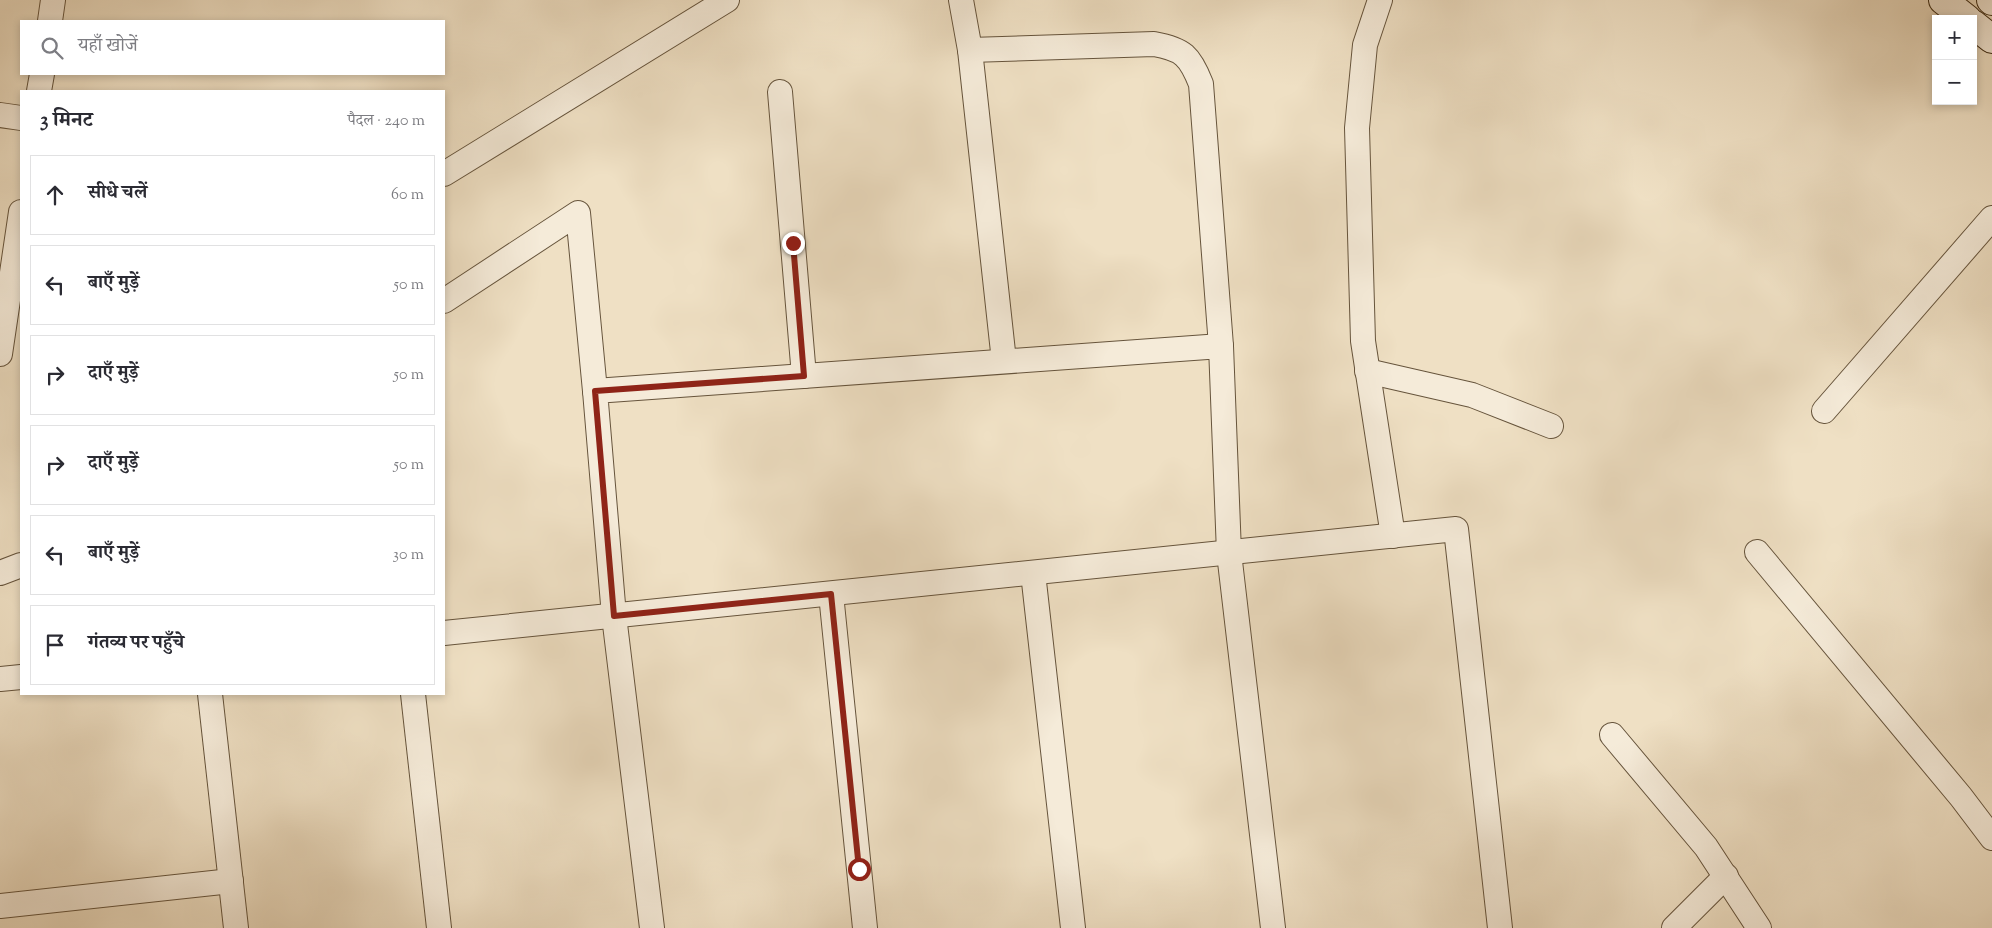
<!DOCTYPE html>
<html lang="hi">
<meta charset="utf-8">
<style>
:root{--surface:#fff;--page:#f7f7f7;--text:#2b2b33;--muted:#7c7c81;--line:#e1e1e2}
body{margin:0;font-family:"Sorts Mill Goudy","Noto Serif Devanagari",serif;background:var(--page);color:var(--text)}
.controls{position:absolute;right:15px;top:15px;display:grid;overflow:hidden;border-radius:0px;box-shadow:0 2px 8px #0003}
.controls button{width:45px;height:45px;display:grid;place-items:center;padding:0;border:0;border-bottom:1px solid var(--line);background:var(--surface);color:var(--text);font:25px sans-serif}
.stop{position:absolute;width:15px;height:15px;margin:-11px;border:4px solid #8f2418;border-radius:50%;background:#fff}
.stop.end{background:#8f2418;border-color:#fff;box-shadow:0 1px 5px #0008}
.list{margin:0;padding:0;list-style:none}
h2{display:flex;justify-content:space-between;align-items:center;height:65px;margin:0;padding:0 20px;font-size:21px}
h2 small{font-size:16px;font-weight:400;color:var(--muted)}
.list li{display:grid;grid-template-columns:32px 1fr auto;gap:15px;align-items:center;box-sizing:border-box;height:80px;margin:0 10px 10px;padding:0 10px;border:1px solid var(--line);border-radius:0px}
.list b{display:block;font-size:19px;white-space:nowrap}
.list em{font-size:16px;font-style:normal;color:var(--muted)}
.icon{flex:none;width:28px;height:28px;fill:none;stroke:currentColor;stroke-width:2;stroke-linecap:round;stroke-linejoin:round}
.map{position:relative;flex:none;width:1992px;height:928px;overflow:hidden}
.search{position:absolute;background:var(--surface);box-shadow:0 2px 8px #0003;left:20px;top:20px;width:425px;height:55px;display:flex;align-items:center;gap:12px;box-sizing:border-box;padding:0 18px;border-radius:0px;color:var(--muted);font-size:19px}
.panel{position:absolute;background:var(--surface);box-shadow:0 2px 8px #0003;left:20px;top:90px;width:425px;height:605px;border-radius:0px}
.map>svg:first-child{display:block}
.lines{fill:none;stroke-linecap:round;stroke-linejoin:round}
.street-casing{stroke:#66543c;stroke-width:26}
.secondary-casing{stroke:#38260f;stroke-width:30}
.street{stroke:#f5ebd9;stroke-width:24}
.secondary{stroke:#f5ebd9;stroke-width:28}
.route{stroke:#8f2418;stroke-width:6}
</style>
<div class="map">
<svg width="1992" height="928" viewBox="0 0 1992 928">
<rect width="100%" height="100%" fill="#efe0c4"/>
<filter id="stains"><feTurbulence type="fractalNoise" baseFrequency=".004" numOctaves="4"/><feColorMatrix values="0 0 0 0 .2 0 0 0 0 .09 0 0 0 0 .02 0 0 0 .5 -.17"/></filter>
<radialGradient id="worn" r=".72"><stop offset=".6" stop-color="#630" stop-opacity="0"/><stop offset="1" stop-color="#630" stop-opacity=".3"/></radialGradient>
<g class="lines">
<defs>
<g id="street">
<polyline points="961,0 970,50 1004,361"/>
<polyline points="1380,0 1365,45 1357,128 1363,341 1393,536"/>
<polyline points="50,21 53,0"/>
<path d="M970 50 1154 44C1183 49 1190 56 1201 84L1221 346"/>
<polyline points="39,91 42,74"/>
<polyline points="780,92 804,376"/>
<polyline points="0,115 21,118"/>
<polyline points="444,174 727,0"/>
<polyline points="444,301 578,213 595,391"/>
<polyline points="0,354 21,212"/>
<polyline points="1367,371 1472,395 1551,426"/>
<polyline points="1824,411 1992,218"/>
<polyline points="1757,552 1961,797 1992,838"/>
<polyline points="0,573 21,565"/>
<polyline points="1033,573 1073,928"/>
<polyline points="831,594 865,928"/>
<polyline points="444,633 1456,529 1500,928"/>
<polyline points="0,679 21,677"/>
<polyline points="210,694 236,928"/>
<polyline points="413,694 439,928"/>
<polyline points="1612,735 1706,847 1759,928"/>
<polyline points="0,906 231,881"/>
<polyline points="652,928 614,616 595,391 1221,346 1229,553 1273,928"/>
<polyline points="1674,928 1726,876"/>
</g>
<g id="secondary">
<polyline points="1943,0 1967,19"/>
<polyline points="1991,0 1992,1"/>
<polyline points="1973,24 1992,39"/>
</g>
</defs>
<!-- street casing -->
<use href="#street" class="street-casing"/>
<!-- secondary casing -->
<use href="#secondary" class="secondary-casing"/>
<!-- street -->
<use href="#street" class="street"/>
<!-- secondary -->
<use href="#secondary" class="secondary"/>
</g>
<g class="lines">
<!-- route -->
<polyline class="route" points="793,243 804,376 595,391 614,616 831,594 859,869"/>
</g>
<rect width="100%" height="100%" filter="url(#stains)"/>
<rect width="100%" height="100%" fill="url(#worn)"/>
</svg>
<div class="controls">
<button>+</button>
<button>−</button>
</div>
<div class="stop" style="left:859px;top:869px"></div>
<div class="stop end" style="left:793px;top:243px"></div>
<div class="search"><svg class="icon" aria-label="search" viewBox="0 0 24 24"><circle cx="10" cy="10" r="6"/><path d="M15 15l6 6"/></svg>यहाँ खोजें</div>
<section class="panel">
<h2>3 मिनट<small>पैदल · 240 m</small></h2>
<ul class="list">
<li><svg class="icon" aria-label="ahead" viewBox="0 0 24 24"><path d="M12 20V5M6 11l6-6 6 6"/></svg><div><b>सीधे चलें</b></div><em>60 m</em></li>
<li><svg class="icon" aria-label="left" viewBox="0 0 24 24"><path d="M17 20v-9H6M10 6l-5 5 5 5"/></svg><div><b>बाएँ मुड़ें</b></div><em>50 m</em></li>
<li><svg class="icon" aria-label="right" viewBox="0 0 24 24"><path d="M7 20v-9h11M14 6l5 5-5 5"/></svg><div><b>दाएँ मुड़ें</b></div><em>50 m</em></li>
<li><svg class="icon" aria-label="right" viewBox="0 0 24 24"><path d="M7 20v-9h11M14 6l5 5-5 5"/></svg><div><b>दाएँ मुड़ें</b></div><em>50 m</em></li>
<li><svg class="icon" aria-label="left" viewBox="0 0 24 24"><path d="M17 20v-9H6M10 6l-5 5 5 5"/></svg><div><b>बाएँ मुड़ें</b></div><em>30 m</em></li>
<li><svg class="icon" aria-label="arrive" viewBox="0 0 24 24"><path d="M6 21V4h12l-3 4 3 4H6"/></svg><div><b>गंतव्य पर पहुँचे</b></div></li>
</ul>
</section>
</div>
